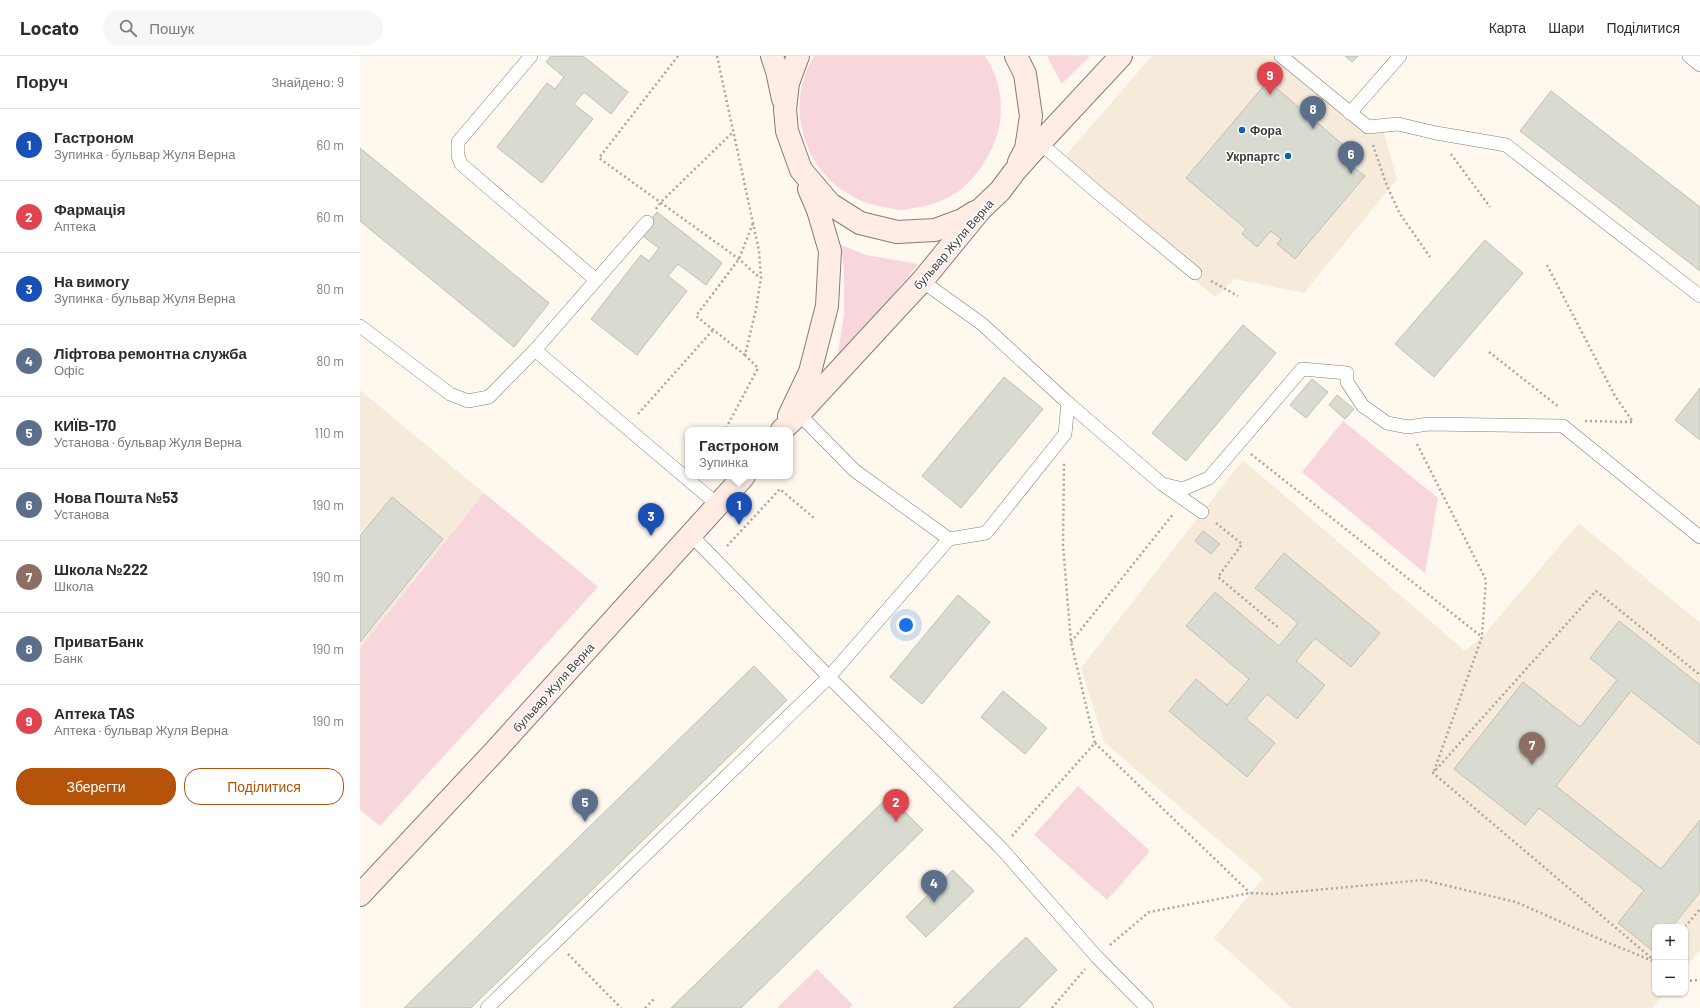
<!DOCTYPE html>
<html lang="uk">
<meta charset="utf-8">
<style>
:root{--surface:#fff;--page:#f7f7f7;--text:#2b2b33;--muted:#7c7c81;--line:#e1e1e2;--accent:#b45309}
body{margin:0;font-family:Barlow,sans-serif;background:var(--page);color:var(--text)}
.controls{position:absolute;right:12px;bottom:12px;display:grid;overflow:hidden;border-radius:8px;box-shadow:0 1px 3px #0004}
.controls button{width:36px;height:36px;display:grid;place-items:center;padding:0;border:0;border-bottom:1px solid var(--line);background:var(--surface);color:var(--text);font:20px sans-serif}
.you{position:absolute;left:546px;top:569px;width:14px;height:14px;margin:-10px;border:3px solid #fff;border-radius:50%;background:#1a73e8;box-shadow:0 0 0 6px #1a73e833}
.badge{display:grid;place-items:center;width:26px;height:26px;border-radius:50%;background:var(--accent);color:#fff;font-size:13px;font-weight:700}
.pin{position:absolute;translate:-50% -33px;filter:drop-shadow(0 1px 2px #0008)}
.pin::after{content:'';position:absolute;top:21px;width:14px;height:12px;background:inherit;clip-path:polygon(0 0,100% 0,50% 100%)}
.popup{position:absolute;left:325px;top:371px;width:108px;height:52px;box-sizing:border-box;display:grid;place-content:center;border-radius:8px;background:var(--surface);filter:drop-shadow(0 1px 3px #0005);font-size:13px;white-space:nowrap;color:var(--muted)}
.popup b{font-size:15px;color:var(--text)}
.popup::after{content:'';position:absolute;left:50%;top:100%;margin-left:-8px;border:8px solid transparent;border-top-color:var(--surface)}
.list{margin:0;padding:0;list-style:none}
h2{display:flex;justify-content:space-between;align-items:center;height:52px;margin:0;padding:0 16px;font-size:17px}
h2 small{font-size:13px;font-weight:400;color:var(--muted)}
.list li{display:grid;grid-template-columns:26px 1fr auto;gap:12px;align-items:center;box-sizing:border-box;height:72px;padding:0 16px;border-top:1px solid var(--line)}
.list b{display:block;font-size:15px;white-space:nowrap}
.list p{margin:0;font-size:13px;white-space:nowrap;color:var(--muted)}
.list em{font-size:13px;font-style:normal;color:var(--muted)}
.actions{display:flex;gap:8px;padding:12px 16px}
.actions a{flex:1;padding:9px 0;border:1px solid var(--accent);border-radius:16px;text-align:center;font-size:14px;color:var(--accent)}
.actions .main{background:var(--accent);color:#fff}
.icon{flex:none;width:22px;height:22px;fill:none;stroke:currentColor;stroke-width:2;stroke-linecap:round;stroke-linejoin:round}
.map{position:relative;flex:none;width:1340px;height:952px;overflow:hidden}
header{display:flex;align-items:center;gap:24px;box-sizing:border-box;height:56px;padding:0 20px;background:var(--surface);border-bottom:1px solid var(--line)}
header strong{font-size:19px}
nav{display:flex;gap:22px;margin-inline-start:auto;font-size:14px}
.search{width:280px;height:36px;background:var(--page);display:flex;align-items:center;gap:10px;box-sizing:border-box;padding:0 14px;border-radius:22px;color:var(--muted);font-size:15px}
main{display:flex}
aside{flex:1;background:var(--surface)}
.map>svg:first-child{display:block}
.built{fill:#f6ebdb}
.green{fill:#f7d7db}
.building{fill:#d9dbd0;stroke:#bec0b5}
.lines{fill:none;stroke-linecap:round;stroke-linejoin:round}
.lane-casing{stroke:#847e75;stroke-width:14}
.secondary-casing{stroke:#847e75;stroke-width:24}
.path{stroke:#aaa69e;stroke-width:2.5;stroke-dasharray:2 3;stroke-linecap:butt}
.lane{stroke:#fff;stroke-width:13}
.secondary{stroke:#ffece4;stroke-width:22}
.poi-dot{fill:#125fae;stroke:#fff;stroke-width:1.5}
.labels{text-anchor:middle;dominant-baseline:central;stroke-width:3;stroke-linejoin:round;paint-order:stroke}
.poi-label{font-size:12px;font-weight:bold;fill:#3e3c38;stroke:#fff;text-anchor:start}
.street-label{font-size:12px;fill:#3e3c38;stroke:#fff}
</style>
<header>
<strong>Locato</strong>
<div class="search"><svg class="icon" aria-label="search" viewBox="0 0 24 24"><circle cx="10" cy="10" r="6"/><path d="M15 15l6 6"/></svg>Пошук</div>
<nav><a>Карта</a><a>Шари</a><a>Поділитися</a></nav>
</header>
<main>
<aside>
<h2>Поруч<small>Знайдено: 9</small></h2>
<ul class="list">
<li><span class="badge" style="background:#1a4fb4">1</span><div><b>Гастроном</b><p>Зупинка · бульвар Жуля Верна</p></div><em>60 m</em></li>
<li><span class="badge" style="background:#e0444e">2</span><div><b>Фармація</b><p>Аптека</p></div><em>60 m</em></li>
<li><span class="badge" style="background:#1a4fb4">3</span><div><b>На вимогу</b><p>Зупинка · бульвар Жуля Верна</p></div><em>80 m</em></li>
<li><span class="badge" style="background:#5c6f8a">4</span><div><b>Ліфтова ремонтна служба</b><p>Офіс</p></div><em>80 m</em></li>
<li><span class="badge" style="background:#5c6f8a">5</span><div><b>КИЇВ-170</b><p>Установа · бульвар Жуля Верна</p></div><em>110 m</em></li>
<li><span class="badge" style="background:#5c6f8a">6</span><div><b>Нова Пошта №53</b><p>Установа</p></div><em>190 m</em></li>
<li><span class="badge" style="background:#8d6e63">7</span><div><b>Школа №222</b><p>Школа</p></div><em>190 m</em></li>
<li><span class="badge" style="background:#5c6f8a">8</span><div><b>ПриватБанк</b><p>Банк</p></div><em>190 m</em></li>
<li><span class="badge" style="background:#e0444e">9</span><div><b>Аптека TAS</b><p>Аптека · бульвар Жуля Верна</p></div><em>190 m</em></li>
</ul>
<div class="actions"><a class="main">Зберегти</a><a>Поділитися</a></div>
</aside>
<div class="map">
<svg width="1340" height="952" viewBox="0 0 1340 952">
<rect width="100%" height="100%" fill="#fef8ee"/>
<!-- built -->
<g class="built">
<polygon points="792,0 934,0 1024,77 1037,123 944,237 875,223 855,241 697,109"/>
<polygon points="0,334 124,437 0,592"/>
<polygon points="883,404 1105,595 1122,581 1219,467 1340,567 1340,894 1325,912 1325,871 1295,871 1295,937 1305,937 1292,952 932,952 854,882 903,822 744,686 721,612"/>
</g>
<!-- green -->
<g class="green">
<path d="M454 0H625C642 24 646 60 634 87 627 104 618 118 604 131 592 142 575 148 560 151 554 152 548 153 542 154 536 154 530 152 524 151 477 143 445 107 440 61 438 39 443 18 454 0Z"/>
<polygon points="687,0 730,0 702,28"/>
<polygon points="481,189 506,199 558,208 476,309 484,259 484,215"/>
<polygon points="983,365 1078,442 1065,517 942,416"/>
<polygon points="124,437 238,531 20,770 0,754 0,592"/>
<polygon points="718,730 790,795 747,844 674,779"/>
<polygon points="457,913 493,949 489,952 417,952"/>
</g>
<!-- building -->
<g class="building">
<polygon points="191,0 223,0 268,36 251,58 224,36 214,48 233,63 182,127 137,91 187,27 195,33 204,21 186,6"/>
<polygon points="985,0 998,0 992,6"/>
<polygon points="908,25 994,98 987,106 1005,120 935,203 917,188 921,183 911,175 897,191 882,178 886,173 826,122"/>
<polygon points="1191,35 1340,151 1340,215 1160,75"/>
<polygon points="0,92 189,247 154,291 0,165"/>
<polygon points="297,156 362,207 346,229 318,208 308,220 327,235 277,299 231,263 281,199 289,205 299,192 280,178"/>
<polygon points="1125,184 1163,217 1074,321 1035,288"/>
<polygon points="883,269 916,297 826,405 792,377"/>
<polygon points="644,321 683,353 601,452 562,420"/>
<polygon points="952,323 968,336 946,362 930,349"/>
<polygon points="1340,332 1340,384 1315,364"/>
<polygon points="977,339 994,353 985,363 969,349"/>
<polygon points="32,441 83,483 0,586 0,480"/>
<polygon points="843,475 860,488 851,498 835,485"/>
<polygon points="924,497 1020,577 991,611 955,582 936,605 965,629 937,663 907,638 886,663 915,687 887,721 809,655 836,623 867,649 889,623 826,570 855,536 919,590 938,567 895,532"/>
<polygon points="598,539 630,566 562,648 530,621"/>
<polygon points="1259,565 1340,629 1340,689 1271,635 1196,730 1301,813 1340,764 1340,836 1312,871 1295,871 1295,893 1293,895 1258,867 1284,834 1179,752 1165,769 1094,713 1163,626 1220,671 1257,624 1230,602"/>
<polygon points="394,610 427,644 119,944 111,952 44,952"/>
<polygon points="643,635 687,672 665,698 621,661"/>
<polygon points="529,740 563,774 381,952 311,952"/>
<polygon points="593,814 614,835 566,881 546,861"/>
<polygon points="666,881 697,914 659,952 593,952"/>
</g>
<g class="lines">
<defs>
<g id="lane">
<polyline points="171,0 98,86 98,100 101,108 236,224"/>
<polyline points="921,0 1008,71 1038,68 1076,77 1146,89 1340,240"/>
<polyline points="1329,0 1340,9"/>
<polyline points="990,57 1040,0"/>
<polyline points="680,87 738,137 835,217"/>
<polyline points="562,225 622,268 708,347 802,428 823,433 849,422 942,313 987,317 987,326 1003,350 1027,367 1048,371 1068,368 1203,370 1340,481"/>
<polyline points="0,270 90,338 108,345 129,341 175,294 287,166"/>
<polyline points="175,294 358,449"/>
<polyline points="439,358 494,414 589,483 626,477 705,378 708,347"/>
<polyline points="805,430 842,456"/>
<polyline points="589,483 469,621 641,792 736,900 787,952"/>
<polyline points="127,952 469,621 331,479"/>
</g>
<g id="secondary">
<polyline points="412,0 417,15 423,43"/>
<polyline points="438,0 428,27 425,53 427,75 441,114 470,148 500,167 537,176 575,174 602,164 615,156"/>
<polyline points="656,0 665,18 671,60 666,93 659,106"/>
<polyline points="429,360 450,316 467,250 470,195 458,154 449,133"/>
<polyline points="422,374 439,358 562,225 621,153 640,135 655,115 680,87 761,0"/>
<polyline points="0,839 135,695 384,420"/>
</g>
</defs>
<!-- lane casing -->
<use href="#lane" class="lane-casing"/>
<!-- secondary casing -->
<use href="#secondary" class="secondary-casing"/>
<!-- path -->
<g class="path">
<polyline points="318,0 239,102 379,203 400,222"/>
<polyline points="357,0 399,195 401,222 396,253 385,299 398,312 365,374"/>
<polyline points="1013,89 1027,130 1040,158 1070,201"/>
<polyline points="1091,98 1130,151"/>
<polyline points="296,153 301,146 373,76"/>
<polyline points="1187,209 1255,340 1273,366"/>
<polyline points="851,225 878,240"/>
<polyline points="1129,296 1199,351"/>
<polyline points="385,299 336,260 379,203 393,167"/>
<polyline points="278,358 353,274"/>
<polyline points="1225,365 1272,366"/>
<polyline points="1057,388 1126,524 1122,580"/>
<polyline points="891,398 1122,581 1074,715"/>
<polyline points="856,467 882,488 858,521 919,572"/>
<polyline points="367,490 420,433 454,462"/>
<polyline points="711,586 814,457"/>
<polyline points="735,687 890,837"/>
<polyline points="652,780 735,687 711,586 703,489 704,407"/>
<polyline points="1325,871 1340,853"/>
<polyline points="750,889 789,856 890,837 913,838 1063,824 1156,846 1244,885 1293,905"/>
<polyline points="208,898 261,952"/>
<polyline points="1295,905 1073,717 1236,535 1340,619"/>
<polyline points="1325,925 1340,924"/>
<polyline points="285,952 294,943"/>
<polyline points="692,952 725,913"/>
</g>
<!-- lane -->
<use href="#lane" class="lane"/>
<!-- secondary -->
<use href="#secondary" class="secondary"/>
</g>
<!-- markers -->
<g class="poi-dot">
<circle cx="882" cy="74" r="4"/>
<circle cx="928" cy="100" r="4"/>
</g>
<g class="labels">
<!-- poi labels -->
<g class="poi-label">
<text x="890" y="74">Фора</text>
<text x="920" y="100" text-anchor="end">Укрпартс</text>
</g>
<!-- street labels -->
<g class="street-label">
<text transform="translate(593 188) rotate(-49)">бульвар Жуля Верна</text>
<text transform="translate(193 631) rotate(-48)">бульвар Жуля Верна</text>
</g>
</g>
</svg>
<div class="controls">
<button>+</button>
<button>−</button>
</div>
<div class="you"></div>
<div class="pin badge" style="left:379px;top:469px;background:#1a4fb4">1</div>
<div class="popup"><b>Гастроном</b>Зупинка</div>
<div class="pin badge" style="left:536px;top:766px;background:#e0444e">2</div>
<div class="pin badge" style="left:291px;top:480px;background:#1a4fb4">3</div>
<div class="pin badge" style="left:574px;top:847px;background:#5c6f8a">4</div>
<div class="pin badge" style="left:225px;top:766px;background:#5c6f8a">5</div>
<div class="pin badge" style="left:991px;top:118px;background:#5c6f8a">6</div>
<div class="pin badge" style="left:1172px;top:709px;background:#8d6e63">7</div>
<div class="pin badge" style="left:953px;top:73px;background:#5c6f8a">8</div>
<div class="pin badge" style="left:910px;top:39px;background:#e0444e">9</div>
</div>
</main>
